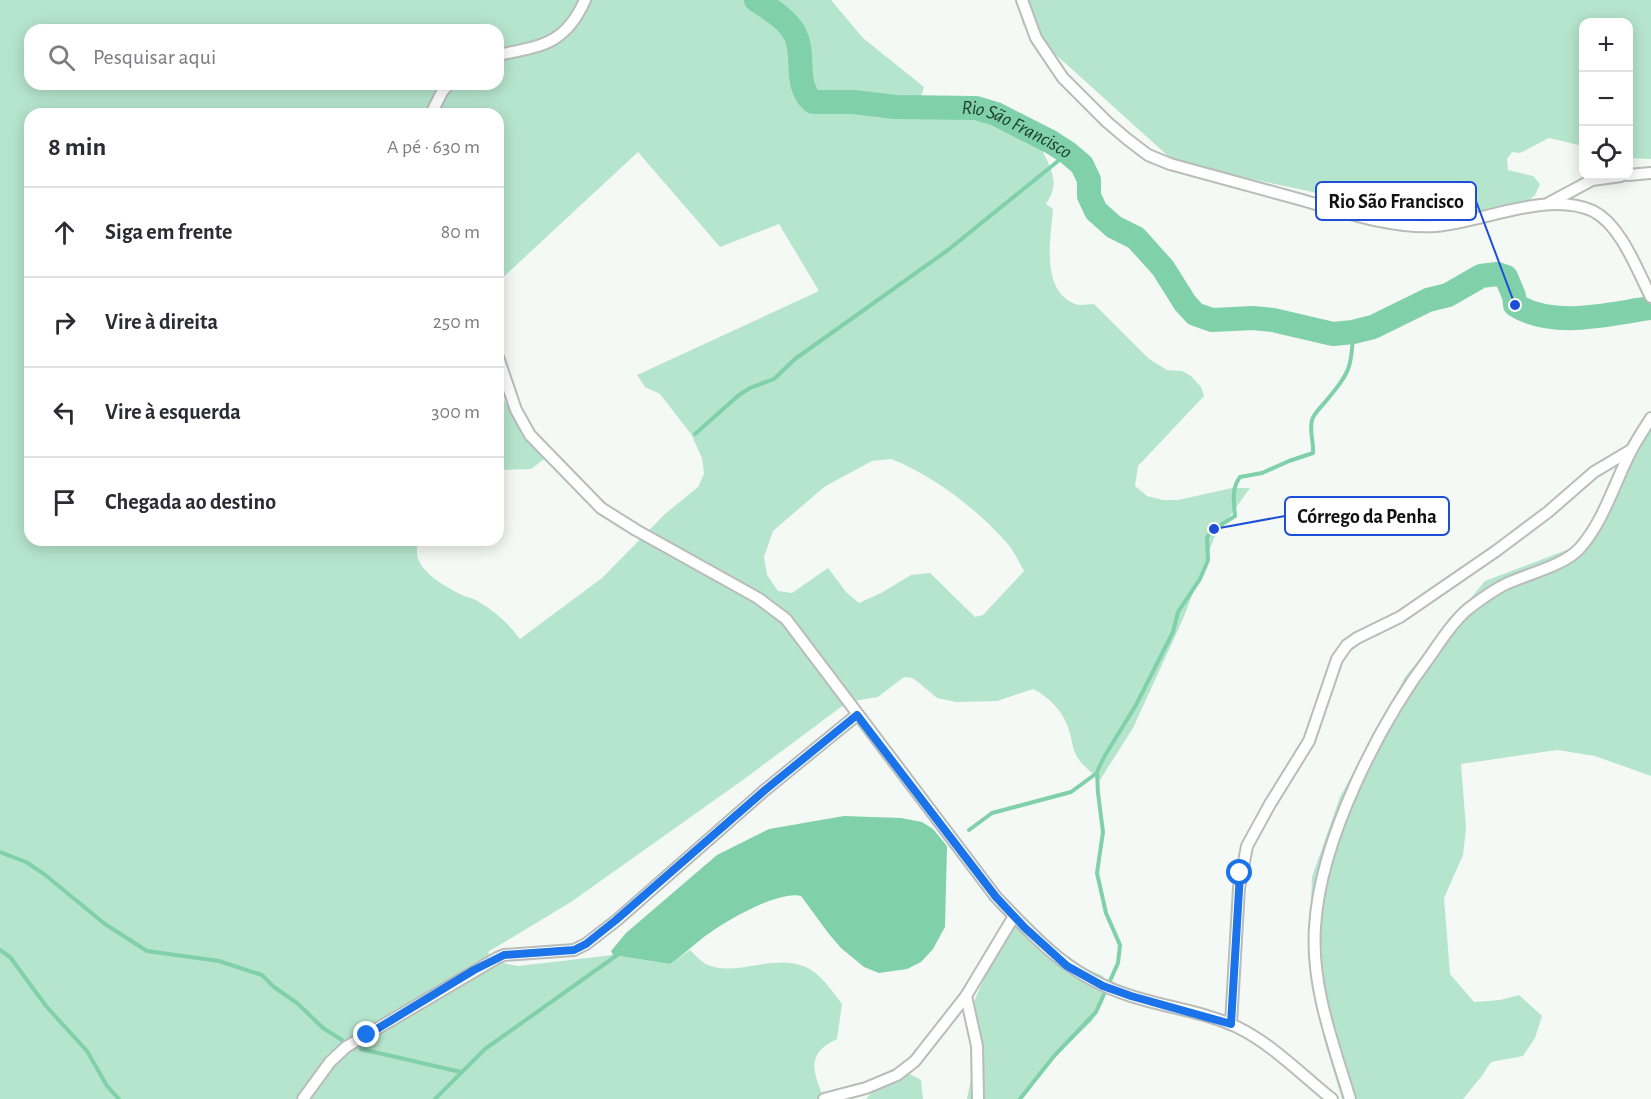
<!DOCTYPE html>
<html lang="pt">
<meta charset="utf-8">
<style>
:root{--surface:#fff;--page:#f2f2f3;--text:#2b2b33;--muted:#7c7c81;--line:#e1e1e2}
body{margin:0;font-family:"Alegreya Sans",sans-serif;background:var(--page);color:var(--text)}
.controls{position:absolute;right:18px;top:18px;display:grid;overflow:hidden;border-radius:12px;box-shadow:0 3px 15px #0003}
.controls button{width:54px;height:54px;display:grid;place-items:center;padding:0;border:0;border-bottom:2px solid var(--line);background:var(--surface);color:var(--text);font:30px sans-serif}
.stop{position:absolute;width:18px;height:18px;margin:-14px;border:4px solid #1a73e8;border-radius:50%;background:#fff}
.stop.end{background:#1a73e8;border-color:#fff;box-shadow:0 2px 6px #0008}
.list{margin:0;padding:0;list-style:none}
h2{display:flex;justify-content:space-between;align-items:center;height:78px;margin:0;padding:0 24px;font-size:26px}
h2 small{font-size:20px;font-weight:400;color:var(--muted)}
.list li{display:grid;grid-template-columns:39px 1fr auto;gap:18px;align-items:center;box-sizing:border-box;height:90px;padding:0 24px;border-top:2px solid var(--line)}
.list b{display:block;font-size:22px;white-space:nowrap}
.list em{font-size:20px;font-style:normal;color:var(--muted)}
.icon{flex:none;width:33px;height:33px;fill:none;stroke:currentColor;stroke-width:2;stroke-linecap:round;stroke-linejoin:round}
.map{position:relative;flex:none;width:1651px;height:1099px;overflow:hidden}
.search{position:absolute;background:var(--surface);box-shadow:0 3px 15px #0003;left:24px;top:24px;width:480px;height:66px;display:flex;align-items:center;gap:15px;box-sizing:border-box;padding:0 21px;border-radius:18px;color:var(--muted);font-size:22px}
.panel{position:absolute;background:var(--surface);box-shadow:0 3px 15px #0003;left:24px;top:108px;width:480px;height:438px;border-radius:18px}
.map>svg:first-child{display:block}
.green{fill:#b6e5cd;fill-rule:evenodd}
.water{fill:#80d0a9}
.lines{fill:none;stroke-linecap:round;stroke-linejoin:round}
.stream{stroke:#80d0a9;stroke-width:4}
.river{stroke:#80d0a9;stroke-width:24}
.street-casing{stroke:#b9bdba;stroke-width:14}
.street{stroke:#fff;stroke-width:10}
.route{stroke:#1a73e8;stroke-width:8}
.labels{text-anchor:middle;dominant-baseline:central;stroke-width:4.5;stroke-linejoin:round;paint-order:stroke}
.water-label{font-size:20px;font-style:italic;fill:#193c2c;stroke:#fff}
.leader{fill:none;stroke:#1d4ed8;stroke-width:2}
.callout-dot{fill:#1d4ed8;stroke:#fff;stroke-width:2}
.callout{fill:#fff;stroke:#1d4ed8;stroke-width:2}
.callout-label{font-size:20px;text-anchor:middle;font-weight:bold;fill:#101110}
</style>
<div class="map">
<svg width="1651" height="1099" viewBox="0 0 1651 1099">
<rect width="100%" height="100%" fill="#f5f9f6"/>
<!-- green -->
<g class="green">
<path d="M0 0H831L863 38 924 87 920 101C942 113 948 107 970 110 980 111 985 118 994 122 1003 125 1009 125 1017 127 1034 130 1040 146 1047 160 1055 179 1057 186 1046 204L1053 209C1051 237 1040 290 1075 304 1080 306 1088 304 1094 304L1149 359 1167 370 1182 371 1191 376 1201 387 1204 396 1138 466 1135 486 1147 496 1163 500H1178L1232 488H1250L1214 538 1183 619 1133 728 1100 780C1092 773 1083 766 1077 757 1072 748 1072 739 1069 730 1064 712 1049 697 1033 689L997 701 956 702 937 698 918 682 912 678 904 677 878 697 853 701 841 707 747 777 571 902 488 952 493 961 518 966 613 955 670 964 690 950C695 955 701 962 708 965 736 977 773 953 806 967 821 974 832 991 842 1004L837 1039C805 1054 813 1071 824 1099H0ZM30 30H498V84H30ZM30 114H498V282L638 152 720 247 779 224 819 291 637 375 645 387 660 394 691 434 702 458 704 474 698 487 665 514 602 578 520 639C509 624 496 612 479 602 474 598 468 598 462 595 441 584 408 567 419 540H30ZM891 459C933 475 978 510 1007 543 1014 551 1019 562 1024 571L983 615 975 617 930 573 911 575 881 593 859 603 846 592 828 568 792 593 778 591 767 575 764 557 773 531 824 487 872 461Z"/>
<polygon points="1019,0 1651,0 1651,159 1629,158 1628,22 1584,22 1583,146 1549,138 1520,153 1512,152 1507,159 1508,170 1533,176 1540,184 1535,195 1526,203 1492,212 1423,218 1382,210 1350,200 1191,166 1168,156 1023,25"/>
<polygon points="498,390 518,423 547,457 531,469 498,470"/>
<polygon points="1651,420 1651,776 1595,756 1557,750 1461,764 1466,828 1463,855 1444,898 1450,974 1474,1002 1500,1000 1519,995 1542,1016 1535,1038 1523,1056 1491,1062 1481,1077 1463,1099 1342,1099 1324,1039 1309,955 1312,877 1340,797 1405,677 1485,581 1569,549 1594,527"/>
<path d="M1019 919C1043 942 1072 964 1103 976L1107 990 1102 1004 1092 1021 1056 1056 1020 1099H967L973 1068 968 1024 969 1013 988 969Z"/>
<path d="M910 1074 921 1080 923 1099H866C878 1084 892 1079 910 1074Z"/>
</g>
<!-- water -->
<path class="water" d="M844 816 901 818 922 822 933 829 947 846 945 927 933 949 921 962 907 969 879 973 864 967 841 948 829 934 801 896C780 890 729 919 711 932 697 941 685 954 670 964L613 955 611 951 626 933 717 855 769 829Z"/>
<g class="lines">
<!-- stream -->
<g class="stream">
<polyline points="695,434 739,395 750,388 774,379 795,359 948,250 1068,153"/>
<polyline points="969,830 992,813 1071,792 1097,773"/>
<polyline points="0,852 26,862 44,874 105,924 147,951 219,961 262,975 274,987 297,1003 323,1028 342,1040"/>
<polyline points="0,950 10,957 46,1006 87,1051 107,1086 119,1099"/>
<polyline points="361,1049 461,1072"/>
<polyline points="435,1099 485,1049 620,953"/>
<path d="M1020 1099 1054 1056 1096 1012 1118 963 1120 945 1106 913 1097 873 1103 832 1098 793 1097 772 1104 757 1136 705 1173 632 1178 612 1200 579 1208 560 1207 537 1214 529 1235 516C1234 502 1231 489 1240 477L1262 473 1289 461 1313 453C1314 442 1309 432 1312 420 1314 413 1321 407 1326 401 1349 373 1352 369 1353 332"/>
</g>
<!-- river -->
<path class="river" id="s1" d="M756 0C770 9 787 19 795 34 806 56 793 85 813 102H854L895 107 976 108 996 114 1051 142 1068 153 1082 165 1089 180V196L1096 211 1114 227 1136 238 1163 268 1185 303 1195 314 1212 320 1253 318 1273 320 1333 334 1353 332 1373 327 1428 300 1448 295 1481 276 1497 274 1506 277 1514 296 1515 305C1554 329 1608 314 1651 308"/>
<defs>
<g id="street">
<path d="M1022 0 1036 38 1063 78 1107 122 1127 139 1148 155 1170 164C1214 176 1258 188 1302 200 1345 212 1391 229 1436 226 1484 222 1548 190 1593 211 1621 225 1637 270 1651 297"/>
<path d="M498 55C541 46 565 45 585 0"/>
<polyline points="431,114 442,92 449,84"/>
<polyline points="1628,175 1651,173"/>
<polyline points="1549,203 1592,180 1621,176"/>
<path d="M498 357 516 410 530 435 601 508 636 530 758 598 786 619 996 897C1039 942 1070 977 1131 996 1165 1007 1205 1012 1237 1027 1272 1044 1302 1075 1332 1099"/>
<polyline points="966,996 977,1046 978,1099"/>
<polyline points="1231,1024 1239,888 1247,846 1270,804 1309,741 1337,659 1347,645 1357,638 1400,617 1496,551 1548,512 1594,472 1631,450"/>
<polyline points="303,1099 330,1062 346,1047 497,958 504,955 574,950 586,944 617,920 765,790 857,715"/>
<polyline points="824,1099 866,1088 897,1075 915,1061 966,996 1014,916"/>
<path d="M1350 1099C1333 1043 1311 986 1315 927 1320 840 1379 724 1431 655 1442 639 1453 622 1468 609 1480 600 1493 590 1506 584 1527 574 1563 566 1579 549 1603 523 1614 484 1630 453 1636 441 1644 429 1651 418"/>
</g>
</defs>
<!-- street casing -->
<use href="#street" class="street-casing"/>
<!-- street -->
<use href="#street" class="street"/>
</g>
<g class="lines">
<!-- route -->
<polyline class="route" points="367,1035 474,970 504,955 574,950 586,944 616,920 765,790 857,715 996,897 1025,928 1067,966 1103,986 1131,996 1231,1024 1240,873"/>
</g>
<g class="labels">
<!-- water labels -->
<g class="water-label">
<text stroke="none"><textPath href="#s1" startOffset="333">Rio São Francisco</textPath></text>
</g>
</g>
<!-- callouts -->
<path class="leader" d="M1515 305L1476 201M1214 529L1285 516"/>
<g class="callout-dot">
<circle cx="1515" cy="305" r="6"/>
<circle cx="1214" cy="529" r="6"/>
</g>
<g class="callout">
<rect x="1316" y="182" width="160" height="38" rx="6"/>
<rect x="1285" y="497" width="164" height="38" rx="6"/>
</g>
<g class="callout-label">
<text x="1396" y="208">Rio São Francisco</text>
<text x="1367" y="523">Córrego da Penha</text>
</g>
</svg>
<div class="controls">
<button>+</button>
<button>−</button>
<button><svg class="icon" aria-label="locate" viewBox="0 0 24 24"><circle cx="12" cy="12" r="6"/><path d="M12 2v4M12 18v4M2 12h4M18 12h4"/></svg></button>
</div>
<div class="stop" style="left:1240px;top:873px"></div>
<div class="stop end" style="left:367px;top:1035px"></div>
<div class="search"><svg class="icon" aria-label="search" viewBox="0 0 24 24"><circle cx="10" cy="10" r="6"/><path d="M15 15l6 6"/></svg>Pesquisar aqui</div>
<section class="panel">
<h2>8 min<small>A pé · 630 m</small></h2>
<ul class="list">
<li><svg class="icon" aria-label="ahead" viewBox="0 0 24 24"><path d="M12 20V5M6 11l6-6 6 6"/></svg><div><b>Siga em frente</b></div><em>80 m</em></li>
<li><svg class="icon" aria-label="right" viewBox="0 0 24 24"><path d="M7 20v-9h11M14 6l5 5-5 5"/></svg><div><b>Vire à direita</b></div><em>250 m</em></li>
<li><svg class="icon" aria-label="left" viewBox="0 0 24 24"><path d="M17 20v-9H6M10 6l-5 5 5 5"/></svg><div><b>Vire à esquerda</b></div><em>300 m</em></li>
<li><svg class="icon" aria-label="arrive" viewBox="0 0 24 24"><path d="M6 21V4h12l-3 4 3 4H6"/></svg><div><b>Chegada ao destino</b></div></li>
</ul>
</section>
</div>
